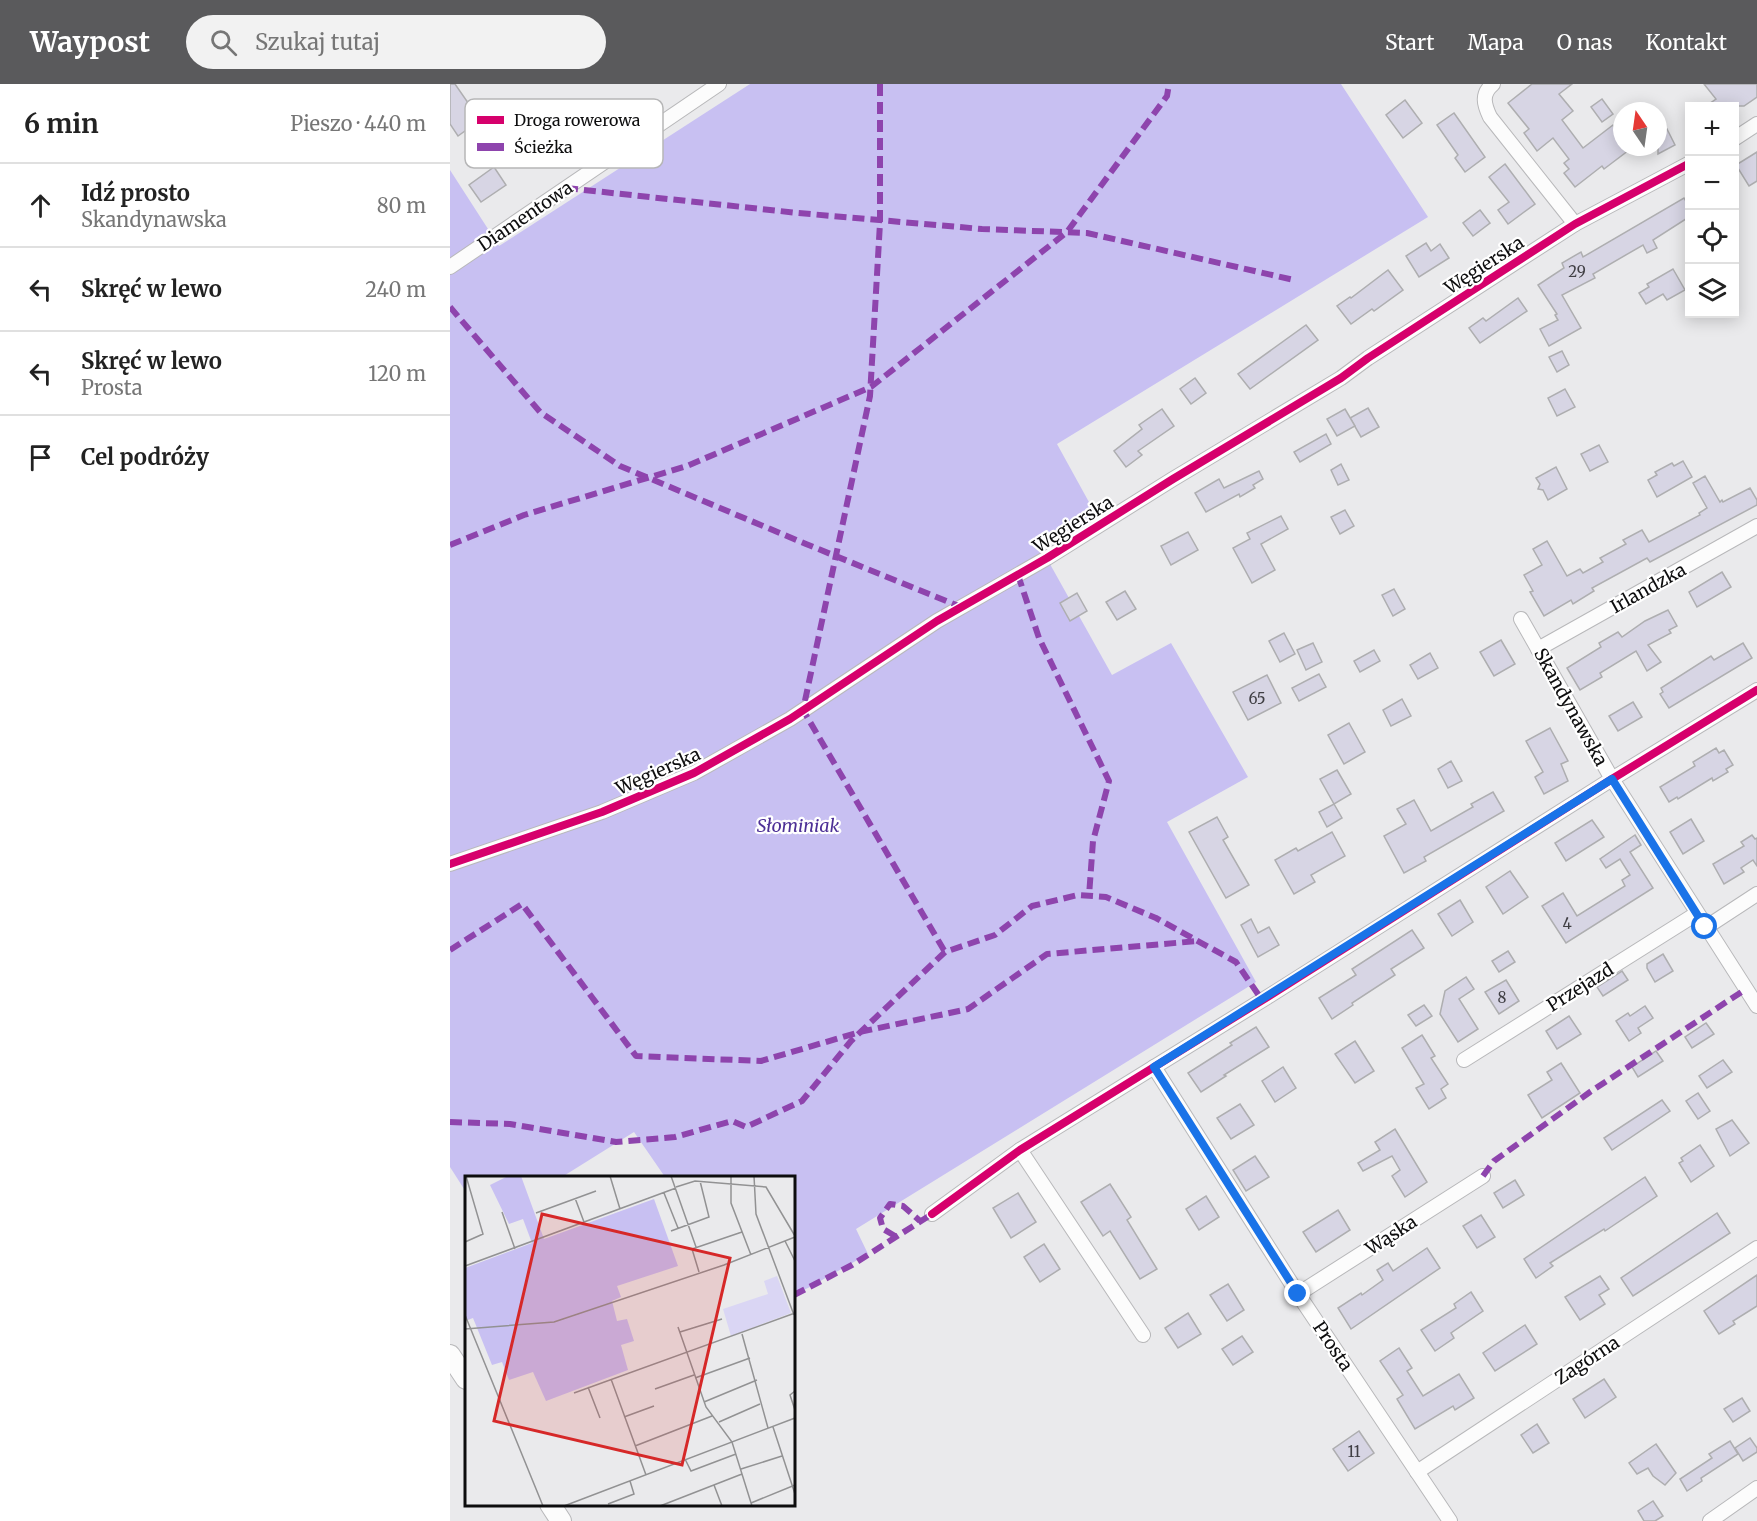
<!DOCTYPE html>
<html lang="pl">
<meta charset="utf-8">
<style>
:root{--surface:#fff;--page:#f2f2f2;--text:#222;--muted:#767676;--line:#e0e0e0;--accent:#5a5a5c}
body{margin:0;font-family:Merriweather,serif;background:var(--page);color:var(--text)}
.controls{position:absolute;right:18px;top:18px;display:grid;overflow:hidden;border-radius:0px;box-shadow:0 3px 15px #0003}
.controls button{width:54px;height:54px;display:grid;place-items:center;padding:0;border:0;border-bottom:2px solid var(--line);background:var(--surface);color:var(--text);font:30px sans-serif}
.compass{position:absolute;left:1163px;top:18px;width:54px;height:54px;border-radius:50%;background:var(--surface);box-shadow:0 3px 15px #0003;rotate:347deg}
.stop{position:absolute;width:18px;height:18px;margin:-14px;border:4px solid #1a73e8;border-radius:50%;background:#fff}
.stop.end{background:#1a73e8;border-color:#fff;box-shadow:0 2px 6px #0008}
.list{margin:0;padding:0;list-style:none}
h2{display:flex;justify-content:space-between;align-items:center;height:78px;margin:0;padding:0 24px;font-size:26px}
h2 small{font-size:20px;font-weight:400;color:var(--muted)}
.list li{display:grid;grid-template-columns:39px 1fr auto;gap:18px;align-items:center;box-sizing:border-box;height:84px;padding:0 24px;border-top:2px solid var(--line)}
.list b{display:block;font-size:22px;white-space:nowrap}
.list p{margin:0;font-size:20px;white-space:nowrap;color:var(--muted)}
.list em{font-size:20px;font-style:normal;color:var(--muted)}
.icon{flex:none;width:33px;height:33px;fill:none;stroke:currentColor;stroke-width:2;stroke-linecap:round;stroke-linejoin:round}
.map{position:relative;flex:none;width:1307px;height:1437px;overflow:hidden}
header{display:flex;align-items:center;gap:36px;box-sizing:border-box;height:84px;padding:0 30px;background:var(--accent);color:#fff}
header strong{font-size:28px}
nav{display:flex;gap:33px;margin-inline-start:auto;font-size:21px}
.search{width:420px;height:54px;background:var(--page);display:flex;align-items:center;gap:15px;box-sizing:border-box;padding:0 21px;border-radius:33px;color:var(--muted);font-size:22px}
main{display:flex}
aside{flex:1;background:var(--surface)}
.map>svg:first-child{display:block}
.forest{fill:#c8c0f2}
.building{fill:#d7d5e4;stroke:#aeaeb0;stroke-width:1.5}
.lines{fill:none;stroke-linecap:round;stroke-linejoin:round}
.street-casing{stroke:#b8b8ba;stroke-width:16}
.secondary-casing{stroke:#b8b8ba;stroke-width:22}
.street{stroke:#fcfcfc;stroke-width:14}
.secondary{stroke:#fcfcfc;stroke-width:20}
.quiet{stroke:#8e44ad;stroke-width:6;stroke-dasharray:12 6;stroke-linecap:butt}
.cycleway-casing{stroke:#fff;stroke-width:11}
.cycleway{stroke:#d6006c;stroke-width:8}
.route{stroke:#1a73e8;stroke-width:8}
.labels{text-anchor:middle;dominant-baseline:central;stroke-width:4.5;stroke-linejoin:round;paint-order:stroke}
.number-label{font-size:15px;fill:#403f44}
.street-label{font-size:18px;fill:#0d0d0e;stroke:#fff}
.park-label{font-size:18px;font-style:italic;fill:#4d3096;stroke:#fff}
.inset-road{fill:none;stroke:#929293;stroke-width:1.5}
.view{fill:#d62828;fill-opacity:0.15;stroke:#d62828;stroke-width:3}
.inset-edge{fill:none;stroke:#0d0d0e;stroke-width:3}
.key{fill:#fff;stroke:#b6b6b7;stroke-width:1.5}
.key-label{font-size:16px;fill:#0d0d0e}
</style>
<header>
<strong>Waypost</strong>
<div class="search"><svg class="icon" aria-label="search" viewBox="0 0 24 24"><circle cx="10" cy="10" r="6"/><path d="M15 15l6 6"/></svg>Szukaj tutaj</div>
<nav><a>Start</a><a>Mapa</a><a>O nas</a><a>Kontakt</a></nav>
</header>
<main>
<aside>
<h2>6 min<small>Pieszo · 440 m</small></h2>
<ul class="list">
<li><svg class="icon" aria-label="ahead" viewBox="0 0 24 24"><path d="M12 20V5M6 11l6-6 6 6"/></svg><div><b>Idź prosto</b><p>Skandynawska</p></div><em>80 m</em></li>
<li><svg class="icon" aria-label="left" viewBox="0 0 24 24"><path d="M17 20v-9H6M10 6l-5 5 5 5"/></svg><div><b>Skręć w lewo</b></div><em>240 m</em></li>
<li><svg class="icon" aria-label="left" viewBox="0 0 24 24"><path d="M17 20v-9H6M10 6l-5 5 5 5"/></svg><div><b>Skręć w lewo</b><p>Prosta</p></div><em>120 m</em></li>
<li><svg class="icon" aria-label="arrive" viewBox="0 0 24 24"><path d="M6 21V4h12l-3 4 3 4H6"/></svg><div><b>Cel podróży</b></div></li>
</ul>
</aside>
<div class="map">
<svg width="1307" height="1437" viewBox="0 0 1307 1437">
<rect width="100%" height="100%" fill="#eaeaec"/>
<!-- forest -->
<polygon class="forest" points="300,0 891,0 978,133 607,360 645,429 591,464 662,591 721,559 798,693 717,738 806,898 406,1145 418,1170 358,1204 344,1210 344,1094 215,1093 184,1048 112,1093 16,1094 16,1108 0,1083 0,86 49,162"/>
<!-- building -->
<g class="building">
<polygon points="0,0 5,0 30,36 8,52 0,40"/>
<polygon points="1082,0 1122,0 1109,10 1123,27 1112,36 1133,64 1163,41 1172,53 1172,63 1183,63 1154,85 1152,82 1125,103 1114,89 1119,85 1114,79 1119,75 1103,54 1087,67 1074,49 1079,45 1058,19"/>
<polygon points="1254,0 1307,0 1307,13 1294,22 1256,22 1266,15"/>
<polygon points="1152,15 1163,30 1152,38 1141,23"/>
<polygon points="955,16 972,39 953,54 936,31"/>
<polygon points="1004,29 1035,73 1015,88 1005,74 1008,71 987,41"/>
<polygon points="1217,45 1225,61 1208,70 1208,49"/>
<polygon points="1307,68 1307,97 1299,102 1286,81"/>
<polygon points="1055,80 1085,120 1058,140 1048,126 1059,118 1039,93"/>
<polygon points="44,83 56,101 31,118 19,101"/>
<polygon points="1234,114 1239,123 1239,133 1203,156 1207,164 1197,169 1193,161 1143,190 1145,194 1112,211 1131,244 1099,262 1090,245 1108,236 1105,231 1107,230 1088,201 1114,184 1112,179 1131,168 1133,173"/>
<polygon points="1030,126 1040,139 1023,152 1013,139"/>
<polygon points="976,159 981,167 990,160 999,174 969,193 956,172"/>
<polygon points="1223,185 1235,206 1217,216 1213,210 1196,220 1189,209 1199,203 1197,200"/>
<polygon points="938,186 953,206 924,227 922,225 901,240 887,222 900,213 901,214"/>
<polygon points="1068,214 1077,227 1030,259 1019,244 1033,234 1036,237"/>
<polygon points="856,241 868,256 800,305 788,290"/>
<polygon points="1112,267 1119,281 1107,288 1099,273"/>
<polygon points="745,294 756,309 741,320 730,305"/>
<polygon points="1115,305 1125,323 1107,332 1098,314"/>
<polygon points="918,324 929,343 911,353 900,334"/>
<polygon points="712,325 724,342 688,367 692,371 676,383 664,367 692,345 689,341"/>
<polygon points="895,325 905,342 887,352 877,335"/>
<polygon points="876,350 881,360 850,378 844,368"/>
<polygon points="1149,361 1158,378 1140,387 1131,370"/>
<polygon points="1233,377 1242,393 1207,413 1198,396 1207,391 1205,388 1222,379 1224,382"/>
<polygon points="891,380 899,396 888,401 881,386"/>
<polygon points="1106,383 1117,405 1098,416 1093,406 1088,405 1090,400 1086,394"/>
<polygon points="809,387 813,395 803,401 805,404 790,413 789,410 756,428 745,409 769,395 774,404"/>
<polygon points="1255,392 1270,418 1272,416 1273,418 1300,404 1307,416 1307,421 1200,478 1197,474 1142,504 1144,507 1123,520 1121,516 1094,532 1080,508 1083,507 1074,491 1092,481 1083,465 1097,457 1117,492 1130,485 1133,489 1153,478 1150,474 1176,460 1173,456 1192,446 1199,458 1250,431 1249,429 1257,424 1243,399"/>
<polygon points="895,426 904,442 890,450 881,433"/>
<polygon points="831,432 838,445 811,460 825,486 802,499 783,464 800,455 797,449"/>
<polygon points="738,448 748,466 721,481 711,462"/>
<polygon points="1272,488 1281,503 1247,523 1239,508"/>
<polygon points="944,505 955,525 943,532 932,511"/>
<polygon points="675,507 686,525 667,536 656,518"/>
<polygon points="627,509 637,527 620,537 610,519"/>
<polygon points="1218,526 1227,542 1219,546 1221,549 1198,561 1211,578 1197,587 1186,567 1150,589 1152,593 1130,606 1117,584 1151,563 1149,559 1168,548 1172,553 1195,537"/>
<polygon points="834,549 845,570 830,578 819,557"/>
<polygon points="1051,556 1065,580 1044,592 1030,568"/>
<polygon points="863,559 872,578 856,586 847,566"/>
<polygon points="1293,559 1302,574 1219,624 1210,610 1213,608 1211,604 1261,572 1264,576"/>
<polygon points="924,566 930,577 910,588 904,577"/>
<polygon points="980,569 988,584 968,595 960,581"/>
<polygon points="869,590 876,603 849,617 842,604"/>
<polygon points="817,591 831,619 798,636 783,608"/>
<polygon points="952,615 961,632 941,642 933,626"/>
<polygon points="1183,618 1192,633 1168,647 1159,632"/>
<polygon points="899,639 915,668 894,680 878,651"/>
<polygon points="1100,644 1118,677 1111,680 1118,697 1094,710 1085,693 1093,688 1076,657"/>
<polygon points="1266,664 1269,669 1274,666 1283,681 1276,685 1278,688 1263,697 1262,694 1228,715 1227,713 1219,718 1210,703 1245,682 1243,678"/>
<polygon points="1001,677 1012,697 998,704 988,685"/>
<polygon points="887,686 901,710 884,720 870,695"/>
<polygon points="1043,708 1054,727 974,773 976,777 954,789 934,752 956,740 947,725 964,716 981,747 1023,723 1021,720"/>
<polygon points="884,720 892,734 877,743 869,728"/>
<polygon points="767,733 778,753 773,756 799,801 776,814 739,748"/>
<polygon points="1241,735 1254,757 1233,770 1220,748"/>
<polygon points="1142,736 1154,753 1116,777 1105,759"/>
<polygon points="882,748 895,772 861,791 865,798 844,810 825,776 846,764 848,767"/>
<polygon points="1185,751 1191,761 1180,768 1203,804 1116,859 1092,822 1113,809 1127,832 1175,802 1172,796 1180,791 1170,775 1156,784 1150,775"/>
<polygon points="1302,751 1305,755 1307,754 1307,782 1303,776 1291,784 1294,788 1274,800 1263,780 1294,762 1291,758"/>
<polygon points="1060,787 1078,813 1053,830 1036,803"/>
<polygon points="1010,816 1023,838 1002,852 988,830"/>
<polygon points="801,835 808,849 819,843 829,861 808,873 791,841"/>
<polygon points="962,846 974,864 941,885 945,891 902,919 903,921 882,935 869,914 906,891 902,885"/>
<polygon points="1058,867 1065,878 1049,888 1042,877"/>
<polygon points="1213,870 1223,887 1205,898 1197,884 1197,880"/>
<polygon points="1172,887 1178,896 1153,912 1147,903"/>
<polygon points="1016,893 1024,905 1009,915 1028,945 1008,958 990,930 995,907"/>
<polygon points="1056,896 1069,917 1049,930 1035,908"/>
<polygon points="974,921 982,932 966,942 958,931"/>
<polygon points="1195,922 1203,934 1188,944 1191,949 1179,957 1166,937 1178,929 1180,932"/>
<polygon points="1119,932 1131,950 1107,965 1096,947"/>
<polygon points="1256,939 1264,950 1242,964 1235,953"/>
<polygon points="806,943 819,963 774,991 776,992 751,1008 738,989 782,961 780,959"/>
<polygon points="972,951 985,972 981,974 998,1000 991,1005 996,1014 979,1025 966,1004 974,1000 952,964"/>
<polygon points="905,957 924,987 905,999 885,970"/>
<polygon points="1206,967 1213,977 1188,993 1182,983"/>
<polygon points="1273,976 1282,988 1257,1004 1249,992"/>
<polygon points="1111,979 1130,1009 1092,1034 1078,1011 1102,996 1097,988"/>
<polygon points="833,983 846,1004 825,1018 812,997"/>
<polygon points="1248,1009 1260,1027 1248,1035 1236,1017"/>
<polygon points="1212,1016 1220,1027 1162,1066 1154,1054"/>
<polygon points="790,1020 804,1041 781,1055 767,1034"/>
<polygon points="1282,1036 1299,1059 1280,1072 1266,1045"/>
<polygon points="945,1045 977,1098 955,1113 942,1092 950,1086 942,1072 913,1087 908,1079 930,1066 925,1058"/>
<polygon points="1250,1061 1264,1082 1241,1098 1229,1079 1233,1077 1231,1074"/>
<polygon points="805,1072 819,1093 796,1107 783,1086"/>
<polygon points="1195,1093 1207,1112 1155,1147 1154,1145 1100,1179 1103,1182 1086,1194 1074,1175"/>
<polygon points="1065,1096 1074,1111 1053,1124 1044,1109"/>
<polygon points="660,1100 681,1133 677,1136 707,1185 690,1195 660,1147 653,1152 631,1118"/>
<polygon points="568,1109 586,1138 561,1154 543,1124"/>
<polygon points="756,1112 769,1133 749,1146 736,1125"/>
<polygon points="888,1126 900,1146 866,1168 853,1148"/>
<polygon points="1267,1129 1280,1149 1183,1212 1171,1194"/>
<polygon points="1031,1131 1045,1153 1027,1164 1013,1142"/>
<polygon points="594,1160 610,1185 590,1198 574,1173"/>
<polygon points="977,1164 990,1184 901,1245 888,1224 911,1209 912,1211 933,1196 927,1186 938,1179 943,1187"/>
<polygon points="1307,1191 1307,1222 1283,1237 1285,1240 1269,1250 1254,1227"/>
<polygon points="1150,1192 1159,1205 1149,1211 1155,1220 1130,1236 1115,1213"/>
<polygon points="778,1200 794,1226 777,1237 760,1211"/>
<polygon points="1021,1208 1033,1227 1001,1249 1004,1254 985,1267 971,1246 1006,1224 1004,1220"/>
<polygon points="738,1229 751,1250 728,1264 715,1244"/>
<polygon points="1075,1241 1087,1260 1045,1287 1033,1269"/>
<polygon points="792,1252 803,1268 783,1281 772,1265"/>
<polygon points="949,1264 962,1284 957,1287 973,1312 1009,1290 1024,1314 1005,1326 1003,1322 965,1345 947,1315 953,1311 930,1277"/>
<polygon points="1154,1295 1166,1313 1135,1334 1123,1315"/>
<polygon points="1292,1314 1300,1327 1283,1338 1274,1325"/>
<polygon points="1087,1340 1099,1359 1083,1369 1071,1351"/>
<polygon points="909,1347 924,1369 898,1387 883,1365"/>
<polygon points="1300,1354 1307,1364 1307,1368 1293,1377 1285,1364"/>
<polygon points="1280,1357 1288,1370 1251,1394 1252,1397 1237,1407 1230,1395 1262,1374 1259,1370"/>
<polygon points="1206,1360 1226,1389 1215,1401 1203,1392 1198,1384 1187,1390 1179,1379"/>
<polygon points="1203,1417 1213,1432 1205,1437 1194,1437 1188,1427"/>
</g>
<g class="lines">
<defs>
<g id="street">
<path d="M1043 0C1031 10 1034 20 1040 33L1125 140"/>
<polyline points="1284,55 1307,40"/>
<polyline points="0,183 269,0"/>
<polyline points="1071,535 1162,695 1307,922"/>
<polyline points="1088,565 1307,442"/>
<polyline points="0,780 152,728 244,689 340,635 487,537 597,474 723,395 891,294 918,274 1125,140 1240,79"/>
<polyline points="1255,844 1307,810"/>
<polyline points="1014,976 1246,830"/>
<polyline points="704,983 848,1210 1000,1437"/>
<polyline points="570,1066 693,1251"/>
<polyline points="482,1130 570,1066 819,912 1162,695 1307,606"/>
<polyline points="848,1210 1033,1092"/>
<polyline points="967,1388 1307,1164"/>
<polyline points="1260,1437 1307,1404"/>
</g>
<g id="secondary">
<polyline points="0,1271 16,1295"/>
<polyline points="100,1420 111,1437"/>
</g>
</defs>
<!-- street casing -->
<use href="#street" class="street-casing"/>
<!-- secondary casing -->
<use href="#secondary" class="secondary-casing"/>
<!-- street -->
<use href="#street" class="street"/>
<!-- secondary -->
<use href="#secondary" class="secondary"/>
<!-- quiet -->
<g class="quiet">
<polyline points="430,0 430,139 420,312 353,626 495,868"/>
<polyline points="116,104 348,129 532,145 637,149 844,196"/>
<polyline points="0,223 90,328 170,382 356,460 511,523"/>
<polyline points="0,461 74,431 237,382 421,303 617,148 717,12 719,0"/>
<polyline points="568,491 589,554 659,697 643,757 639,812"/>
<polyline points="0,866 72,820 186,972 311,977 410,948 518,925 597,870 748,857"/>
<polyline points="0,1038 60,1040 166,1058 225,1053 282,1037 296,1043 352,1017 401,957 495,868 545,851 582,822 628,811 656,813 706,834 786,878 812,916"/>
<polyline points="1033,1092 1044,1077 1140,1008 1296,905"/>
<polyline points="445,1152 433,1145 430,1134 440,1120 453,1122 470,1137"/>
<polyline points="344,1211 402,1181 482,1130"/>
</g>
<defs>
<g id="cycleway">
<polyline points="0,780 152,728 244,689 340,635 487,537 597,474 723,395 891,294 918,274 1125,140 1240,79"/>
<polyline points="482,1130 570,1066 819,912 1162,695 1307,606"/>
</g>
</defs>
<!-- cycleway casing -->
<use href="#cycleway" class="cycleway-casing"/>
<!-- cycleway -->
<use href="#cycleway" class="cycleway"/>
</g>
<g class="lines">
<!-- route -->
<polyline class="route" points="848,1210 704,983 1162,695 1255,843"/>
</g>
<g class="labels">
<!-- number labels -->
<g class="number-label">
<text x="1127" y="187">29</text>
<text x="807" y="614">65</text>
<text x="1117" y="839">4</text>
<text x="1052" y="913">8</text>
<text x="904" y="1367">11</text>
</g>
<!-- street labels -->
<g class="street-label">
<text transform="translate(75 132) rotate(-34)">Diamentowa</text>
<text transform="translate(1034 181) rotate(-33)">Węgierska</text>
<text transform="translate(623 440) rotate(-32)">Węgierska</text>
<text transform="translate(1198 504) rotate(-29)">Irlandzka</text>
<text transform="translate(1121 623) rotate(61)">Skandynawska</text>
<text transform="translate(208 687) rotate(-24)">Węgierska</text>
<text transform="translate(1130 903) rotate(-32)">Przejazd</text>
<text transform="translate(941 1151) rotate(-33)">Wąska</text>
<text transform="translate(883 1262) rotate(56)">Prosta</text>
<text transform="translate(1137 1276) rotate(-33)">Zagórna</text>
</g>
<!-- park labels -->
<g class="park-label">
<text x="348" y="741">Słominiak</text>
</g>
</g>
<!-- overview -->
<g transform="translate(15 1092)">
<rect width="330" height="330" fill="#eaeaec"/>
<path d="M312 100 326 137 266 160 258 133 303 118 299 105Z" fill="#dad6f4"/>
<path d="M43 0H56L79 63 189 23 213 90 152 110 156 121 147 125 152 145 162 143 169 165 156 169 163 194 81 225 68 196 44 204 37 186 27 189 8 142 0 145V92L67 67 58 43 44 48 25 9Z" fill="#c8c0f2"/>
<path class="inset-road" d="M145 0 155 33M206 0 231 71M266 0V27L286 79M289 0 291 38 329 139M211 11 230 5 301 11 330 60M199 17 213 52M110 22 119 46M37 36 50 73M71 37 131 15M206 55 244 41 235 5M320 65 330 85M0 66 18 58 1 0M0 90 211 12M234 96 227 73 277 56M0 139 78 330M213 151 241 231 267 266 287 330M0 153 89 146 259 89 330 61M215 156 257 143M277 158 303 252M230 202 285 182M146 203 181 299M123 211 135 242M190 213 229 199M330 215 325 219 330 234M109 217 330 137M239 226 292 204M159 241 189 230M254 246 295 228M308 251 330 318M170 270 247 240M220 283 226 295 271 278M276 293 317 280M249 309 257 330M286 327 330 309M143 328 169 318 165 305M99 330 330 242M195 330 277 298"/>
<path class="view" d="M77 38 265 82 217 289 29 245Z"/>
<rect width="330" height="330" class="inset-edge"/>
</g>
<!-- legend -->
<rect x="15" y="15" width="198" height="69" rx="9" class="key"/>
<rect x="27" y="32" width="27" height="8" fill="#d6006c"/>
<rect x="27" y="59" width="27" height="8" fill="#8e44ad"/>
<g class="key-label">
<text x="64" y="42">Droga rowerowa</text>
<text x="64" y="69">Ścieżka</text>
</g>
</svg>
<div class="controls">
<button>+</button>
<button>−</button>
<button><svg class="icon" aria-label="locate" viewBox="0 0 24 24"><circle cx="12" cy="12" r="6"/><path d="M12 2v4M12 18v4M2 12h4M18 12h4"/></svg></button>
<button><svg class="icon" aria-label="layers" viewBox="0 0 24 24"><path d="M12 4l9 5-9 5-9-5zM3 14l9 5 9-5"/></svg></button>
</div>
<svg class="compass" viewBox="-18 -18 36 36"><path d="M0-13l5 13h-10z" fill="#e53935"/><path d="M0 13l5-13h-10z" fill="#767676"/></svg>
<div class="stop" style="left:1255px;top:843px"></div>
<div class="stop end" style="left:848px;top:1210px"></div>
</div>
</main>
